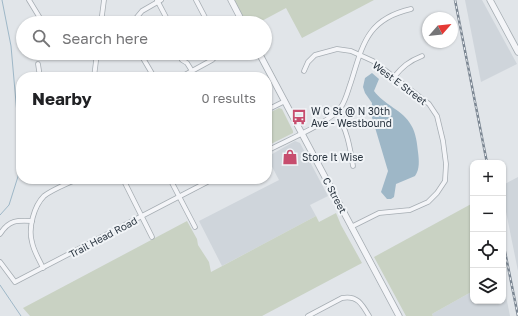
<!DOCTYPE html>
<meta charset="utf-8">
<style>
:root{--surface:#fff;--page:#f6f6f6;--text:#202124;--muted:#757577;--line:#e0e0e0}
body{margin:0;font-family:"Golos Text",sans-serif;background:var(--page);color:var(--text)}
.controls{position:absolute;right:12px;bottom:12px;display:grid;overflow:hidden;border-radius:8px;box-shadow:0 1px 3px #0004}
.controls button{width:36px;height:36px;display:grid;place-items:center;padding:0;border:0;border-bottom:1px solid var(--line);background:var(--surface);color:var(--text);font:20px sans-serif}
.compass{position:absolute;left:422px;top:12px;width:36px;height:36px;border-radius:50%;background:var(--surface);box-shadow:0 1px 3px #0004;rotate:62deg}
.list{margin:0;padding:0;list-style:none}
h2{display:flex;justify-content:space-between;align-items:center;height:52px;margin:0;padding:0 16px;font-size:17px}
h2 small{font-size:13px;font-weight:400;color:var(--muted)}
.icon{flex:none;width:22px;height:22px;fill:none;stroke:currentColor;stroke-width:2;stroke-linecap:round;stroke-linejoin:round}
.map{position:relative;flex:none;width:518px;height:316px;overflow:hidden}
.search{position:absolute;background:var(--surface);box-shadow:0 1px 3px #0004;left:16px;top:16px;width:256px;height:44px;display:flex;align-items:center;gap:10px;box-sizing:border-box;padding:0 14px;border-radius:22px;color:var(--muted);font-size:15px}
.panel{position:absolute;background:var(--surface);box-shadow:0 1px 3px #0004;left:16px;top:72px;width:256px;height:112px;border-radius:16px}
.map>svg:first-child{display:block}
.built{fill:#cfd5db}
.green{fill:#c9d2c3}
.water{fill:#9eb7c7}
.lines{fill:none;stroke-linecap:round;stroke-linejoin:round}
.stream{stroke:#9eb7c7;stroke-width:1}
.minor-casing{stroke:#a6adb3;stroke-width:5.5}
.tertiary-casing{stroke:#a6adb3;stroke-width:7}
.minor{stroke:#f4f5f8;stroke-width:4}
.tertiary{stroke:#f4f5f8;stroke-width:5.5}
.rail-casing{stroke:#7b8692;stroke-width:2.5}
.rail{stroke:#f1f4f7;stroke-width:1;stroke-dasharray:3;stroke-linecap:butt}
.labels{text-anchor:middle;dominant-baseline:central;stroke-width:4;stroke-linejoin:round;paint-order:stroke}
.street-label{font-size:10px;fill:#2a3540;stroke:#f1f4f7}
.poi-label{font-size:10px;fill:#2a3540;stroke:#f1f4f7;text-anchor:start}
</style>
<div class="map">
<svg width="518" height="316" viewBox="0 0 518 316">
<rect width="100%" height="100%" fill="#e1e5e9"/>
<!-- built -->
<g class="built">
<polygon points="465,0 482,0 517,64 481,82"/>
<polygon points="295,141 300,143 328,196 310,205 316,216 222,266 199,221 279,180 267,157"/>
<polygon points="518,177 518,271 503,197 503,185"/>
<polygon points="503,281 510,316 433,316 432,314 473,291 473,301 503,301"/>
</g>
<!-- green -->
<g class="green">
<polygon points="234,0 374,0 302,38 286,8 258,23 246,23"/>
<polygon points="279,108 282,109 293,131 293,133 267,146 267,114"/>
<polygon points="473,203 473,291 432,314 433,316 406,316 374,257"/>
<polygon points="336,213 341,225 362,263 262,316 30,316 23,308 187,221 197,239 198,245 209,262 211,272 316,216 319,222"/>
</g>
<!-- water -->
<path class="water" d="M372 73 379 79 374 91C384 105 403 110 411 125 416 133 417 143 418 152 419 160 420 169 415 176L396 184 394 197 391 199H387L381 192 388 171 371 114 372 103 365 93 363 87 365 78Z"/>
<g class="lines">
<!-- stream -->
<g class="stream">
<polyline points="2,0 11,46 21,159"/>
<polyline points="0,215 9,205 21,167"/>
<polyline points="0,285 21,316"/>
</g>
<defs>
<g id="minor">
<polyline points="29,0 43,23"/>
<polyline points="157,0 168,21"/>
<polyline points="196,0 208,23"/>
<polyline points="64,23 64,21"/>
<polyline points="101,23 104,0"/>
<polyline points="132,23 142,11 161,0"/>
<polyline points="140,53 154,77"/>
<polyline points="182,60 187,63 192,71"/>
<polyline points="38,64 40,77"/>
<polyline points="304,71 308,62 315,55 337,49 351,51 373,61 429,104 437,116 443,141 446,164 445,181 437,193 428,202 410,210 379,213 351,227"/>
<polyline points="51,77 70,75 89,77"/>
<polyline points="94,77 97,53"/>
<polyline points="181,77 212,60 219,53"/>
<path d="M394 77C402 67 409 61 422 56"/>
<polyline points="267,110 285,101"/>
<path d="M336 112C347 129 350 147 353 166"/>
<path d="M267 151C285 141 330 123 341 107 346 100 348 90 351 82 363 44 367 19 411 9"/>
<polyline points="123,179 152,237"/>
<polyline points="170,179 195,227"/>
<path d="M0 234C9 220 17 220 32 221"/>
<polyline points="0,262 15,282 213,179"/>
<path d="M43 268C39 259 34 252 32 242 28 228 34 206 44 196 53 189 67 184 77 179"/>
<path d="M308 316 342 298C357 295 362 304 369 316"/>
</g>
<g id="tertiary">
<polyline points="231,0 243,23"/>
<polyline points="490,0 518,52"/>
<polyline points="259,53 399,316"/>
</g>
</defs>
<!-- minor casing -->
<use href="#minor" class="minor-casing"/>
<!-- tertiary casing -->
<use href="#tertiary" class="tertiary-casing"/>
<!-- minor -->
<use href="#minor" class="minor"/>
<!-- tertiary -->
<use href="#tertiary" class="tertiary"/>
<defs>
<g id="rail">
<polyline points="455,0 487,163"/>
<polyline points="503,242 518,316"/>
</g>
</defs>
<!-- rail casing -->
<use href="#rail" class="rail-casing"/>
<!-- rail -->
<use href="#rail" class="rail"/>
</g>
<!-- icons -->
<defs>
<symbol id="bus-bare" viewBox="-9 -9 18 18"><path d="M-5-6H5V4H4V6H2V4H-2V6H-4V4H-5ZM-3.5-4V0h7V-4ZM-3.5 1.2v1.5H-2V1.2ZM2 1.2v1.5H3.5V1.2Z" fill="#c74d6e" stroke="#f1f4f7" stroke-width="2.5" paint-order="stroke"/></symbol>
<symbol id="shop-bare" viewBox="-9 -9 18 18"><path d="M-5-2.5h2.3a2.7 3.5 0 0 1 5.4 0H5L5.5 6h-11ZM-1.5-2.5h3a1.5 2.3 0 0 0-3 0Z" fill="#c74d6e" stroke="#f1f4f7" stroke-width="2.5" paint-order="stroke"/></symbol>
</defs>
<g fill-rule="evenodd">
<use href="#bus-bare" x="288" y="106" width="22" height="22"/>
<use href="#shop-bare" x="279" y="146" width="22" height="22"/>
</g>
<g class="labels">
<!-- street labels -->
<g class="street-label">
<text transform="translate(400 83) rotate(37)">West E Street</text>
<text transform="translate(335 195) rotate(62)">C Street</text>
<text transform="translate(103 237) rotate(-28)">Trail Head Road</text>
</g>
<!-- poi labels -->
<g class="poi-label">
<text x="311" y="111">W C St @ N 30th<tspan x="311" dy="12">Ave - Westbound</tspan></text>
<text x="302" y="157">Store It Wise</text>
</g>
</g>
</svg>
<div class="controls">
<button>+</button>
<button>−</button>
<button><svg class="icon" aria-label="locate" viewBox="0 0 24 24"><circle cx="12" cy="12" r="6"/><path d="M12 2v4M12 18v4M2 12h4M18 12h4"/></svg></button>
<button><svg class="icon" aria-label="layers" viewBox="0 0 24 24"><path d="M12 4l9 5-9 5-9-5zM3 14l9 5 9-5"/></svg></button>
</div>
<svg class="compass" viewBox="-18 -18 36 36"><path d="M0-13l5 13h-10z" fill="#e53935"/><path d="M0 13l5-13h-10z" fill="#757577"/></svg>
<div class="search"><svg class="icon" aria-label="search" viewBox="0 0 24 24"><circle cx="10" cy="10" r="6"/><path d="M15 15l6 6"/></svg>Search here</div>
<section class="panel">
<h2>Nearby<small>0 results</small></h2>
<ul class="list">
</ul>
</section>
</div>
